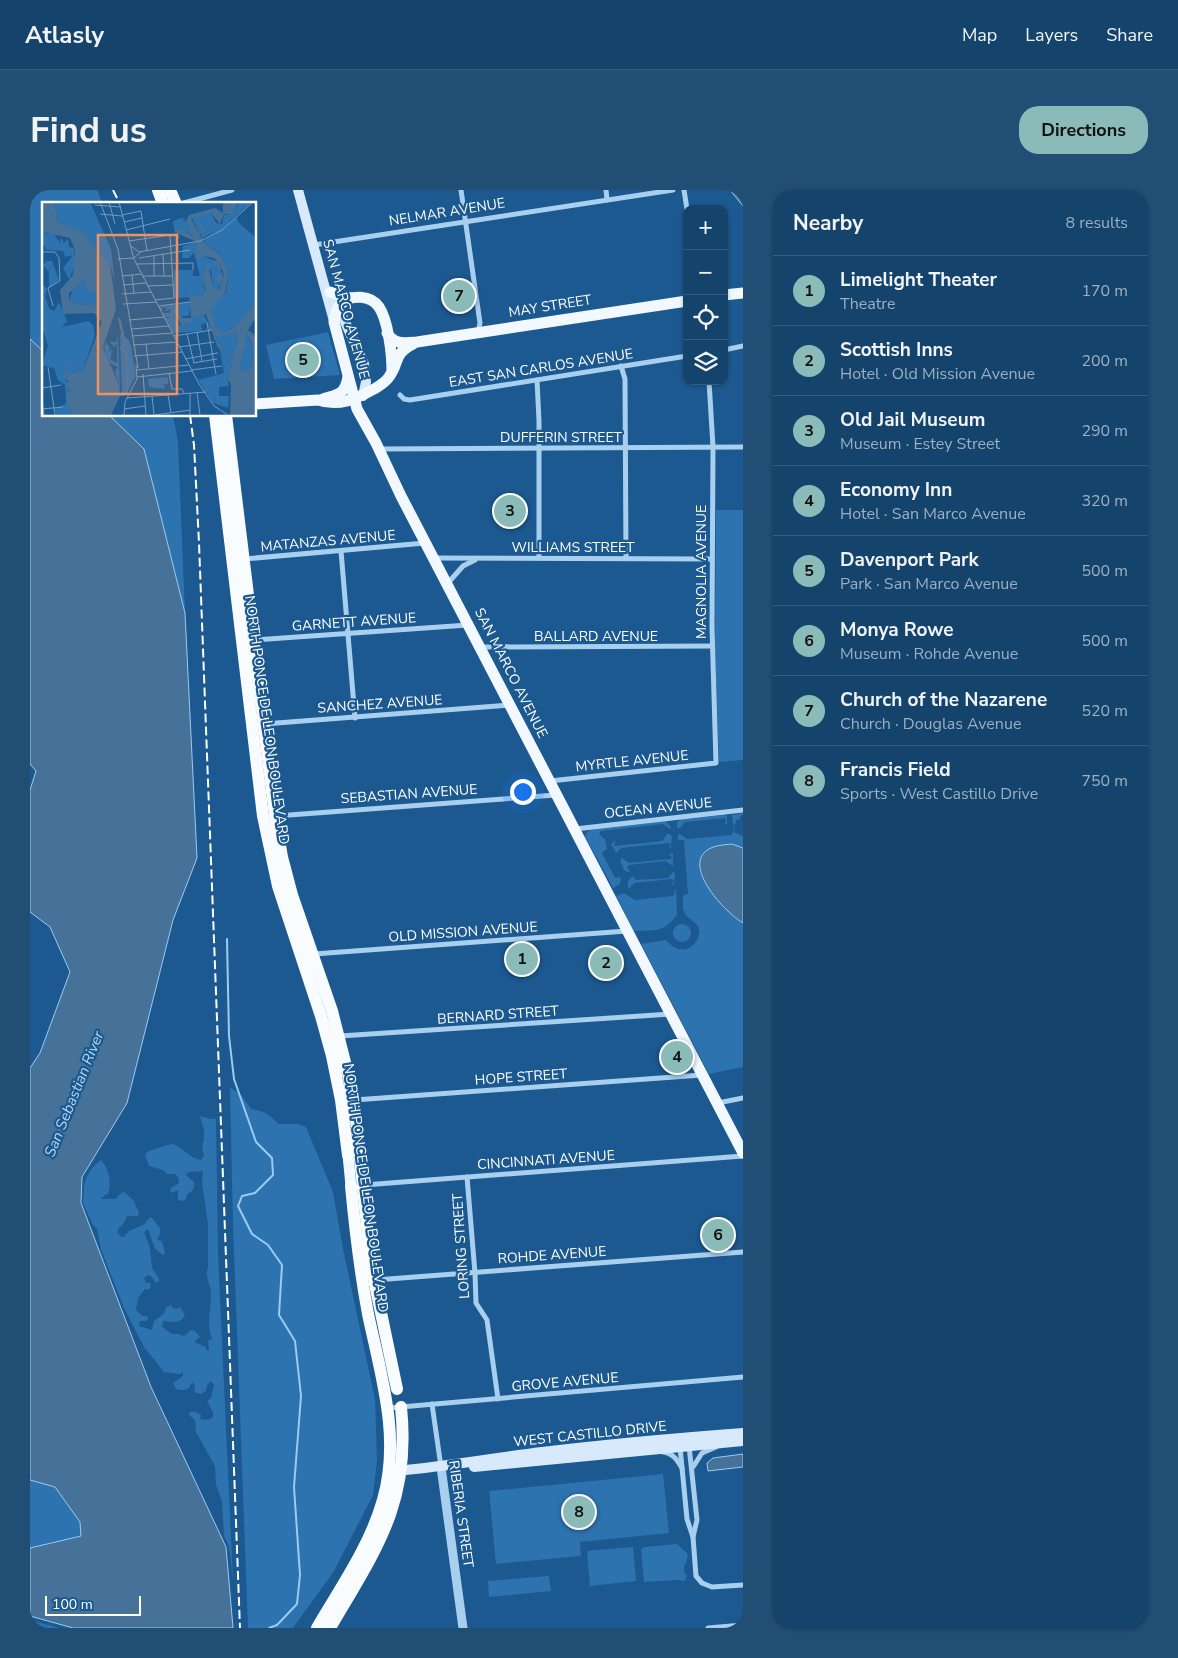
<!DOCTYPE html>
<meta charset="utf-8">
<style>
:root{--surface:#14436c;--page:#214e74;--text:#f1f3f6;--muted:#9db0c2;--line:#335c7f;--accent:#8bbbb9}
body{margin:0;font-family:"Nunito Sans",sans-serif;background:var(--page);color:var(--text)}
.controls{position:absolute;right:15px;top:15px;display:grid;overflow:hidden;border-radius:10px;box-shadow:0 1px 4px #0004}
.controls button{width:45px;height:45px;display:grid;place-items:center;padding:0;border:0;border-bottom:1px solid var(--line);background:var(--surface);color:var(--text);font:25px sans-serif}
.scale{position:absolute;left:15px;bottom:12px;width:96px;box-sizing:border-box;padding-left:5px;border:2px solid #fff;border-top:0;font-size:14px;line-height:18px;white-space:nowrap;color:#fff;-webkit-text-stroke:4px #1b5990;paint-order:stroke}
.you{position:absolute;left:492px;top:601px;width:18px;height:18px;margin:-12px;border:4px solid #fff;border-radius:50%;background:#1a73e8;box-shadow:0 0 0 8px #1a73e833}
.badge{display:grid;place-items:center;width:32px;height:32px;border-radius:50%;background:var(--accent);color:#111;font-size:16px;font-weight:700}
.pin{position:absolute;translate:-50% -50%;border:2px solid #fff;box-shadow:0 1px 5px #0006}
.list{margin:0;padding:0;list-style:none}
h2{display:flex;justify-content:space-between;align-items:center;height:65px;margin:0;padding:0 20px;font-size:21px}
h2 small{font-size:16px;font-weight:400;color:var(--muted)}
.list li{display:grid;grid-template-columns:32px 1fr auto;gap:15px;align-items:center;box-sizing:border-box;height:70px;padding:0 20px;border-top:1px solid var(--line)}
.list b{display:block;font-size:19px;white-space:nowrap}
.list p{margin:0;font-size:16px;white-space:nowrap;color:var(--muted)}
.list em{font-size:16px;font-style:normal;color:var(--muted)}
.icon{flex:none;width:28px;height:28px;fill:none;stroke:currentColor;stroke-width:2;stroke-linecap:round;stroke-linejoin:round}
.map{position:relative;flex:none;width:713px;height:1438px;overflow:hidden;border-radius:20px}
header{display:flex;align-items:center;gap:30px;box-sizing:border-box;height:70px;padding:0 25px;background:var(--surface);border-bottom:1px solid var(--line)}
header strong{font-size:24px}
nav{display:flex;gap:28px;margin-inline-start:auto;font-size:18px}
.intro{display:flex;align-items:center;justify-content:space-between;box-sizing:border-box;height:120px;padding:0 30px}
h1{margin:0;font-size:35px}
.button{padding:12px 22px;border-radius:20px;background:var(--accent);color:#111;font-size:18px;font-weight:700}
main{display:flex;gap:30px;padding:0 30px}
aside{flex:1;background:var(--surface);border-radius:20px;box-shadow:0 1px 4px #0004}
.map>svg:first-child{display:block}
.green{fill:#2d73af}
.water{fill:#467299;stroke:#9ccbf1}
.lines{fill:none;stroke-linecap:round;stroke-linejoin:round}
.stream{stroke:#9ccbf1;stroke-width:2}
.minor{stroke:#a9cfef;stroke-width:5}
.tertiary{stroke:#a9cfef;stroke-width:9}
.secondary{stroke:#d7e9fa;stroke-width:10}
.primary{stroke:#f1f8ff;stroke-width:11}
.trunk{stroke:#f8fcff;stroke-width:12}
.rail{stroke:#fff;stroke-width:2;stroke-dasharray:9 4;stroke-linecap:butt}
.labels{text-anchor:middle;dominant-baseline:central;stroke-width:4.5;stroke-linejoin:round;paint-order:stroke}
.street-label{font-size:14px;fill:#fff;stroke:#1b5990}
.water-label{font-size:15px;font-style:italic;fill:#b6d9f5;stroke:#1b5990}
.inset-river{fill:none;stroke:#467299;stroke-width:2.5}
.inset-road{fill:none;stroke:#769bbc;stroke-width:1}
.view{fill:#f09361;fill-opacity:0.15;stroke:#f09361;stroke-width:2.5}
.inset-edge{fill:none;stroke:#fff;stroke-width:2.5}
</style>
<header>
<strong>Atlasly</strong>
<nav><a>Map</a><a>Layers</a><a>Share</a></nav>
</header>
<div class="intro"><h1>Find us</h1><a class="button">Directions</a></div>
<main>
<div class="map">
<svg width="713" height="1438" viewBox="0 0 713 1438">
<rect width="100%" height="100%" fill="#1b5990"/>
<!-- green -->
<g class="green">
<polygon points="0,0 67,0 73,14 14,14 14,162 0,149"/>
<polygon points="298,142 310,185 244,189 236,155"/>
<polygon points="79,225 143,225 148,252 155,423 114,259"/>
<polygon points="686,320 713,320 713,570 689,572 685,456"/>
<path d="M713 623V625L710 626V629L706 630V633L704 634 705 643 713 646V658L710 656 669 680C681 699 693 721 713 733V877L679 884 611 754 636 750C640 754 644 758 649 759 660 762 671 750 669 739 667 730 656 730 654 721 652 717 653 710 653 705L658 704 654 650H648V645L650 644 657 649 701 645 704 642 702 625Z"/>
<polygon points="695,625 697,627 697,634 695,634 696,630 695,628 655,632 650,638 647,638 647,632 651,629"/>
<polygon points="636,631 641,637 640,639 633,634 571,641 569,644 575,649 577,659 572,663 585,688 589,687 591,688 590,694 583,698 555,646 557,642 562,639"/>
<polygon points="638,643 642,646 641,658 639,658 641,654 640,653 591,658 586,663 581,654 586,650 584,655 585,656 632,651"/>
<polygon points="642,663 643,664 643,676 635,671 599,675 597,677 600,681 598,682 594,680 590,671 592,668 599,673 640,669 642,667 639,664"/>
<polygon points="643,682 645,683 644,695 642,695 644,691 642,689 604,693 599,699 598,698 598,691 603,686 606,690 638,688"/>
<path d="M646 700 647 725C633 743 626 740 604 741L586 706 594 703 605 710 643 706 645 703 643 701Z"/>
<circle cx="652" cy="743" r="9"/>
<path d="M200 897 212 906 221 919C233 921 240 924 248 934H268L276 937 303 1002 313 1059 345 1209 347 1271 343 1305 304 1381 263 1438H218L203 1035Z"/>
<path d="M170 926 181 929H186L188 1064 203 1391 199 1356 194 1346 192 1311 186 1295 185 1276 166 1242 165 1230 159 1225 160 1222C164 1221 168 1222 171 1225L170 1229C175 1230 179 1231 183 1227V1222L177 1211 181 1208 184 1195 181 1191 177 1195 176 1201 171 1204 164 1202 165 1195 162 1192C159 1201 154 1201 146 1199L143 1193 153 1186V1182L150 1184 134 1182 114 1157 94 1118 71 1059 67 1039 63 1035 53 1013 54 996 57 986 63 977 71 970C79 979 82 992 78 1004L75 1005 71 1009H86L91 1003 94 1002 104 1011 109 1023 108 1026H97C95 1034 89 1036 87 1042L91 1047H94L99 1041 115 1034 116 1031 121 1027 130 1038V1044L127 1050 132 1051 135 1063 133 1065 125 1059 118 1039 114 1042 120 1058 122 1078 129 1088V1091L126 1093 121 1086 118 1085 114 1088 116 1093H120L121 1096 119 1100 115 1099 108 1108 106 1120 112 1126H117L118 1129 116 1131H110L109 1136 122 1140 124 1131C129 1127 135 1125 136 1117L141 1115 143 1118 147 1119 150 1117 155 1125C150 1135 142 1131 133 1131L132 1137 142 1144H149L153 1146 156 1145 160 1140 165 1141 170 1147 164 1152 176 1157V1160H179L178 1150 182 1149C176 1134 181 1120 181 1106 182 1096 174 1087 178 1078V1034L172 993 173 981 159 982 156 984 157 986 164 992C165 998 163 1001 157 1004L156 1009 153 1011 148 1010V1000L142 1003 140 1001 141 998 149 993 148 987 145 984H137L133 980 119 976 115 964 119 961 141 954 146 955 164 968 171 970 174 966 172 957 174 949V940Z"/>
<polygon points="633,1284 639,1343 550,1352 551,1366 466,1374 459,1301"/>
<polygon points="0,1290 25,1297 50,1332 51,1346 0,1358"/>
<polygon points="647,1354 658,1364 656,1373 654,1376 654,1383 657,1385 655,1391 648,1390 614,1392 611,1359 614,1357"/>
<polygon points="603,1357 606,1391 560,1396 557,1361"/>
<polygon points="519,1386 521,1401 459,1407 458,1391"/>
<polygon points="0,1430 29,1438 0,1438"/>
</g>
<!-- water -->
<g class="water">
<polygon points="700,0 713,0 713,16"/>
<polygon points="0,149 14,162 14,225 79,225 114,259 155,423 167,668 143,730 97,913 52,987 51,1013 121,1197 196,1357 203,1438 43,1438 0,1426 0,1358 51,1346 50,1332 25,1297 0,1290 0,878 10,863 40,782 20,737 0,722 0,600 6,581 0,574"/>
<path d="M702 654 713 658V733C696 723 654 679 676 661 683 655 694 655 702 654Z"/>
<polygon points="713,1264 713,1277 678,1281 677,1273 683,1268"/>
</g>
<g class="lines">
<!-- stream -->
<polyline class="stream" points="197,749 199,846 204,889 226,952 242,968 243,985 225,1003 212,1006 208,1016 222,1044 238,1055 252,1075 249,1125 265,1151 271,1206 264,1297 270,1385 267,1414 247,1435 239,1438"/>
<!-- minor -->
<g class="minor">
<polyline points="431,0 450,133 448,142"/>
<polyline points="576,0 577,10"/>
<polyline points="654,0 657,19"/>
<polyline points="150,14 202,0"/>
<polyline points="284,55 643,0"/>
<polyline points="694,160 713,156"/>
<polyline points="591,176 595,189 596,368"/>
<polyline points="507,190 509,231 509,368"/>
<polyline points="370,205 374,209 380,210 657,166"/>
<polyline points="350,259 713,257"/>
<polyline points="311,361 325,528"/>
<polyline points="405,368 682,369"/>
<polyline points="214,369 395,353"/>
<polyline points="418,393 433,376 445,370"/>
<polyline points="224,450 438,435"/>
<polyline points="451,457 682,456"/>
<polyline points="234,534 480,515"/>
<polyline points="520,591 686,573 682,437 683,257 679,191"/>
<polyline points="246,626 526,605"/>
<polyline points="545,639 713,620"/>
<polyline points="284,764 597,741"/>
<polyline points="310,846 641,824"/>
<polyline points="324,910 672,885"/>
<polyline points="688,913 713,908"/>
<polyline points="437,987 445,1083 446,1113 457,1130 468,1209"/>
<polyline points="334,995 713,966"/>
<polyline points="345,1090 713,1062"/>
<polyline points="402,1214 411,1277"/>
<polyline points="359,1218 713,1187"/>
<polyline points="659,1256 667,1330 663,1347"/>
<polyline points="650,1257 657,1329 663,1347 666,1386 672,1393 682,1397 713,1395"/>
<path d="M633 1262C643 1263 647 1270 652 1278"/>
<polyline points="663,1277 672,1263 686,1257"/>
<polyline points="678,1438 713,1435"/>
</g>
<!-- tertiary -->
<polyline class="tertiary" points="411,1277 433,1438"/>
<!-- secondary -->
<g class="secondary">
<polyline points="268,0 304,131"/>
<polyline points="306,112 334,174 336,192 333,206"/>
<polyline points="444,1277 713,1251"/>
<path d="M365 1281C415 1277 463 1268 512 1262 579 1254 646 1248 713 1243"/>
</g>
<!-- primary -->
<g class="primary">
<polyline points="300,102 321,108"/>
<polyline points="694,105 713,103"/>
<path d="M357 143C365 155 374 153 387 152L657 111"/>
<path d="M362 181C362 164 358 130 349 117 341 105 321 104 311 114 306 119 305 125 304 132L327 219 346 253 371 306 713 963"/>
<path d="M293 209C308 204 315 205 318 187"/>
<path d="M225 214 288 210C309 217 326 209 344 199 349 196 355 193 359 187 370 172 363 164 383 154"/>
<polyline points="318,965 321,996"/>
</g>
<!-- trunk -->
<g class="trunk">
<polyline points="128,0 133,14"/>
<polyline points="140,0 146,14"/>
<polyline points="185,225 233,626 248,696 291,826 302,866 311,910 318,965"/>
<polyline points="196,225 245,626 252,667 262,705 302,821 319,888 326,931 341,1075 367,1199"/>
<path d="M287 1438C311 1397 340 1356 353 1310 371 1247 351 1186 338 1124 330 1081 325 1039 321 996"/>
<path d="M300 1438C346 1359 381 1313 371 1217"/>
</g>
<!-- rail -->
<g class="rail">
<polyline points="83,0 90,14"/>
<polyline points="160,225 164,255 169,353 210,1438"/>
</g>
</g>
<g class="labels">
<!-- street labels -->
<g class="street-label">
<text transform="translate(417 22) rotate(-9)">NELMAR AVENUE</text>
<text transform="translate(520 116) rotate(-9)">MAY STREET</text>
<text transform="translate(316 119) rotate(75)">SAN MARCO AVENUE</text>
<text transform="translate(511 178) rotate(-9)">EAST SAN CARLOS AVENUE</text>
<text x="531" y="247">DUFFERIN STREET</text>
<text transform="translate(298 351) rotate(-5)">MATANZAS AVENUE</text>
<text x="543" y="357">WILLIAMS STREET</text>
<text transform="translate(671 382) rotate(-90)">MAGNOLIA AVENUE</text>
<text transform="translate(324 432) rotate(-4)">GARNETT AVENUE</text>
<text x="566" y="446">BALLARD AVENUE</text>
<text transform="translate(481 483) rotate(63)">SAN MARCO AVENUE</text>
<text transform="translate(350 514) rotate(-4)">SANCHEZ AVENUE</text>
<text transform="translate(237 530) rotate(82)">NORTH PONCE DE LEON BOULEVARD</text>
<text transform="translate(602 571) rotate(-6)">MYRTLE AVENUE</text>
<text transform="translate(379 604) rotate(-4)">SEBASTIAN AVENUE</text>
<text transform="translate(628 618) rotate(-6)">OCEAN AVENUE</text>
<text transform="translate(433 742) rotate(-4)">OLD MISSION AVENUE</text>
<text transform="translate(468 825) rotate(-4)">BERNARD STREET</text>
<text transform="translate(491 887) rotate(-4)">HOPE STREET</text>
<text transform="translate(516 970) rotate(-4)">CINCINNATI AVENUE</text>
<text transform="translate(336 998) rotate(82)">NORTH PONCE DE LEON BOULEVARD</text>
<text transform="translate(431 1056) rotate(-94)">LORING STREET</text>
<text transform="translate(522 1065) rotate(-4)">ROHDE AVENUE</text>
<text transform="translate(535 1192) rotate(-5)">GROVE AVENUE</text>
<text transform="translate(560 1244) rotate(-6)">WEST CASTILLO DRIVE</text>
<text transform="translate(431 1324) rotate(82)">RIBERIA STREET</text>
</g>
<!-- water labels -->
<g class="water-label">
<text transform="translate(44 904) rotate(-68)">San Sebastian River</text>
</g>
</g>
<!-- overview -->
<g transform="translate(12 12)">
<rect width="214" height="214" fill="#1b5990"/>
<path d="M13 0H48L69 47 73 80 68 62 40 30 15 19ZM197 0H210L179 27 160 36 158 30 167 27H161L158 20 155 23 160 27 156 30 150 15 169 11 174 21 180 22 182 13 190 12ZM195 15 196 20 214 36V100L192 125 180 130 175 127 169 107 170 102 184 90 187 71 178 50 165 44 162 38ZM139 16 145 17 140 18 147 21 151 34 138 26 132 27 131 19ZM0 31 12 32 18 41 19 35 22 41 26 37 27 45 32 46 33 63 27 77 21 66 31 53 23 55 21 49 4 48 3 44H0ZM155 40 154 54 159 58 160 54 177 60 181 76 179 72 172 76 181 78 180 85 176 88 178 83 171 85 169 68 163 65 160 74 163 78 160 79 163 87 159 95 132 96V68H151V74H158L152 51 147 56H140L141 44ZM4 59H10L17 78 7 86V70L1 63ZM42 78 56 97 53 102 37 103 27 98 32 85ZM0 81 5 87 3 94 7 106 12 109 17 100 25 119 20 125 46 119 51 123 53 133 40 171 35 169 23 174 26 164 20 175 26 174 23 178 27 181 24 184H28L26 190 24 186 26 202 31 213H14L13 206 24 202 23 183 16 178 12 166 0 163 6 144 0 123ZM149 100 147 114H140L135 106 130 107 137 123H145L150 115 161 111 170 128H167L165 121 159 122 160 129 131 131 123 116 130 115H123L120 111H128V105L127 108 122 109 126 105 120 106V110L117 105ZM195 130 194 144 190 158 184 154 174 135ZM78 132 86 137 89 144 94 174 83 194H80ZM204 132 211 145 210 164 204 170 198 168ZM75 136H76L78 187 73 169 76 165 68 161 62 145 64 140 68 146 66 149 70 148 68 159 72 157 70 159 75 161V142L72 145 68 140H75ZM178 148 190 162 185 177 187 184 177 185V194H187L186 206 171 201 156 178 182 171ZM126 175V182L117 183H122L123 187 107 185 106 177Z" fill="#2d73af"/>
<path d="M0 0H13L15 19 40 30 68 62 74 107 61 145 77 183 78 194 69 213H31L25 201 24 187 26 190 28 187 24 184 27 180 23 177 26 175H20L25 165 29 162 31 165 25 166 24 173 36 169 40 171 60 120 52 111 21 112 18 88 31 73 33 48 28 36 0 30ZM42 78 45 88 51 90 56 97 53 102 37 103 27 98V91ZM181 0H196L190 12H182L178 22 169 11 149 16 156 30 160 27 155 23 158 17 161 27H167L157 32 165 44 178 51 187 71 183 90 169 107 175 127 181 130 192 125 214 100V115L206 128 214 134V213H188L189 182 185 177 190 162 175 144 164 112 150 115V120L140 124 130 108 134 105 141 116H149L147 91 153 95 159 94 164 87 160 79 163 78 160 74 163 65 171 63 172 58 180 64 172 56 160 54V58L157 57 153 54 155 40 134 31 138 36H135L132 27 138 26 150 34 146 21 140 18 144 19 147 13 173 6 181 11ZM175 62 177 70V66L180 67 182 75 178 71 172 76 178 80 181 78 178 88 175 86 178 83 171 85 167 66ZM195 131 194 144 190 158 184 154 174 135ZM205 132 211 145 210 164 204 170 198 167Z" fill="#467299" fill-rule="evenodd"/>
<path class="inset-river" d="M77 116 83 142 79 145 84 152 86 166 85 190 78 193"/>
<path class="inset-road" d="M58 0 76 47 96 166M67 0 73 22M77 0 92 57 157 182 172 204 186 213M53 3 78 5M58 12 80 14M80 13 99 9 105 49M82 20 100 16M84 28 128 17M87 39 128 33 132 96 113 98M89 44 97 50 158 39 180 28 211 0M0 50H13L17 56 18 79 6 86M121 52 122 74M112 54V74M97 56 148 48M76 57 92 56 99 50M94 62 151 61V68M90 73 92 91M80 74 100 72M100 74H131M81 83 104 81M105 84 131 83M6 86 11 104M80 92 109 90M81 102 114 100M116 104 148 100M87 118 122 115M165 121 174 172M89 127 127 124M155 130 160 159M145 132 152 161M90 134 130 131M132 134 170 128M104 142 107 167M91 143 135 140M137 145 172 140M92 154 140 150M143 157 176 151M151 161 175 157M6 165 13 213M95 168 147 163M149 168 180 164M127 171 130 187H140L142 191M101 172 104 213M95 175 150 169M0 186 19 183M155 190 158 213M126 193 129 211M110 194 112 213M85 196 164 190M0 197 2 213M0 207 21 205M82 207 103 204M82 213 83 200 95 177 94 163M113 213 148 208M148 213V191"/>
<path class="view" d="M56 33H135V192H56Z"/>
<rect width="214" height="214" class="inset-edge"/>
</g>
</svg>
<div class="controls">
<button>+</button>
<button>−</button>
<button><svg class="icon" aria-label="locate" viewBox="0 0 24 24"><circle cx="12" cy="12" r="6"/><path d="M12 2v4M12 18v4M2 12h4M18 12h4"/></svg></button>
<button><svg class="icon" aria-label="layers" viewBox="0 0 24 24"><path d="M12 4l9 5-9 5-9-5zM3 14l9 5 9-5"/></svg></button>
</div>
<div class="scale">100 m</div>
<div class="you"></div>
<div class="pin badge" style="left:492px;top:769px">1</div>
<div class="pin badge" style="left:576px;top:773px">2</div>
<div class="pin badge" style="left:480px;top:321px">3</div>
<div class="pin badge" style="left:647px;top:867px">4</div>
<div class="pin badge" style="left:273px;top:170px">5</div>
<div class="pin badge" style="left:688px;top:1045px">6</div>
<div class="pin badge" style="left:429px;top:106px">7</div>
<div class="pin badge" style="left:549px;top:1322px">8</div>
</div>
<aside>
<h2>Nearby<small>8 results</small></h2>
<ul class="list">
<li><span class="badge">1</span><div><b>Limelight Theater</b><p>Theatre</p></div><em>170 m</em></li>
<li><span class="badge">2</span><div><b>Scottish Inns</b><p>Hotel · Old Mission Avenue</p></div><em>200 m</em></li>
<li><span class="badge">3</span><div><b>Old Jail Museum</b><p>Museum · Estey Street</p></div><em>290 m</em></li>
<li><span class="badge">4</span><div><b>Economy Inn</b><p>Hotel · San Marco Avenue</p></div><em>320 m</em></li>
<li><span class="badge">5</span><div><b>Davenport Park</b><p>Park · San Marco Avenue</p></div><em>500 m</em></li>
<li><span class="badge">6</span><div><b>Monya Rowe</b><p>Museum · Rohde Avenue</p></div><em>500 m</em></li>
<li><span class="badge">7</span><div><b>Church of the Nazarene</b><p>Church · Douglas Avenue</p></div><em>520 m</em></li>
<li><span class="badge">8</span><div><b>Francis Field</b><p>Sports · West Castillo Drive</p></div><em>750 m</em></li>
</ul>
</aside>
</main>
